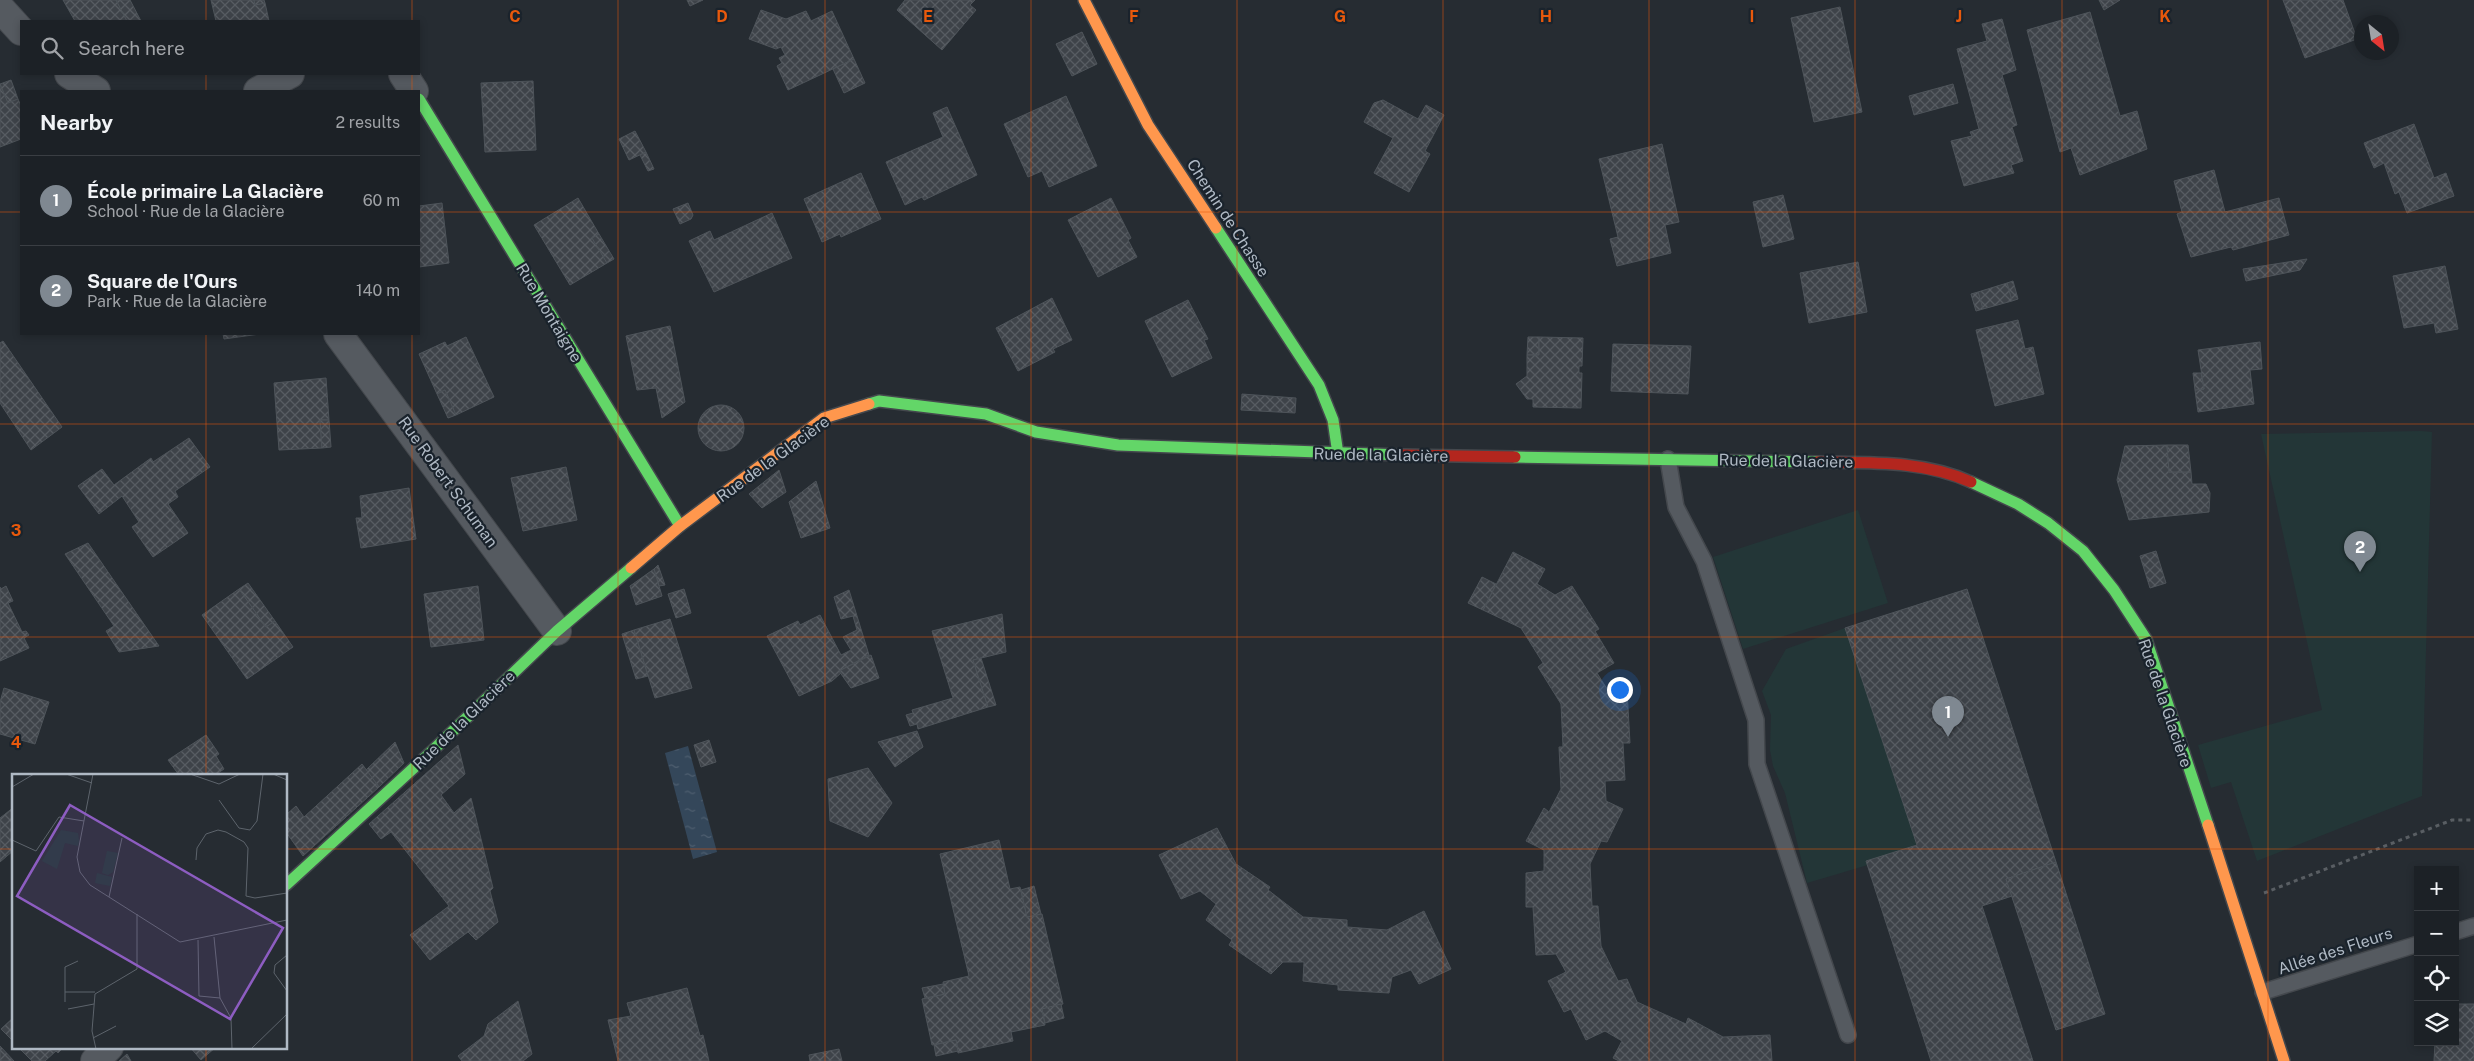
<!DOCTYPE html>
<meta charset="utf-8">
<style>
:root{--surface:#1c2126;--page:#292e32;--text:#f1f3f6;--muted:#a0a3a7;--line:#3a3e43;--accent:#7f8891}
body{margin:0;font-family:"Public Sans",sans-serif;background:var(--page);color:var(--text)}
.controls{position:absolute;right:15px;bottom:15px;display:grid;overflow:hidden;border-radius:0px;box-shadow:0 2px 8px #0003}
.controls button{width:45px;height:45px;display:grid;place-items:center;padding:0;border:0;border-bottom:1px solid var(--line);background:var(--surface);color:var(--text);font:25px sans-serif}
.compass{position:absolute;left:2354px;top:15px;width:45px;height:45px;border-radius:50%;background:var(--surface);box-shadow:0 2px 8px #0003;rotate:150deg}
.you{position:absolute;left:1619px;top:689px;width:18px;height:18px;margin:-12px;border:4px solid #fff;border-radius:50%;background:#1a73e8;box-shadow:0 0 0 8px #1a73e833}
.badge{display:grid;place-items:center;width:32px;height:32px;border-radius:50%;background:var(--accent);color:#fff;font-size:16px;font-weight:700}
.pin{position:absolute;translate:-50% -41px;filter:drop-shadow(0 1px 2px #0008)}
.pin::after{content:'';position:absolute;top:26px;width:18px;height:15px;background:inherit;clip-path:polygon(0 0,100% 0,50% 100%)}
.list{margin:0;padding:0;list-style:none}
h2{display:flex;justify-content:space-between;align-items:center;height:65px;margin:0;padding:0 20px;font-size:21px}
h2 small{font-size:16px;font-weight:400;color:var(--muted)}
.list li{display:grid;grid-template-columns:32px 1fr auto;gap:15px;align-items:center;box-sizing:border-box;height:90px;padding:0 20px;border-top:1px solid var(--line)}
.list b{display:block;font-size:19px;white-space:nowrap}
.list p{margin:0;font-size:16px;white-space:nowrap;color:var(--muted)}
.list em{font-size:16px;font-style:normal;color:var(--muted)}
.icon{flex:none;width:28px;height:28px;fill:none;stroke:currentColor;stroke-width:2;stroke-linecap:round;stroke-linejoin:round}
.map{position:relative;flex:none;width:2474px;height:1061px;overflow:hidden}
.search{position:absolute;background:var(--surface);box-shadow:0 2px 8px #0003;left:20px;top:20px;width:400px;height:55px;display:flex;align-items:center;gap:12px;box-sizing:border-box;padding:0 18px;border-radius:0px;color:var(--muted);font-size:19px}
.panel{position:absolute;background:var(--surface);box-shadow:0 2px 8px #0003;left:20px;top:90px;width:400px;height:245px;border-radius:0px}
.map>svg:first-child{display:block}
.green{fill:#233637}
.water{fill:url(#water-ripples)}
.building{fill:url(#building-cross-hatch);stroke:#4e545a}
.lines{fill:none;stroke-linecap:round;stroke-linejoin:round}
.lane-casing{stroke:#44484d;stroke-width:18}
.street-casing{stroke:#44484d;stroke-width:30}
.fast-casing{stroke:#44484d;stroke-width:14}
.slow-casing{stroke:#44484d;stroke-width:14}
.jam-casing{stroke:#44484d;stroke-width:14}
.path{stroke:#595e63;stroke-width:3;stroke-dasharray:4 4;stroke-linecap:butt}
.lane{stroke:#555a60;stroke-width:15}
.street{stroke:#555a60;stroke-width:28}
.fast{stroke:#63d668;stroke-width:11}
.slow{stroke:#ff974d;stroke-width:11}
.jam{stroke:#b3261e;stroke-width:11}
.grid{fill:none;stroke:#e8590c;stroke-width:1;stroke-opacity:0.55}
.labels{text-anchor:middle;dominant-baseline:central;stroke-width:4.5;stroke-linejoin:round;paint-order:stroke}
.street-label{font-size:16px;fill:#afb9c4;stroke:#1a232c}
.inset-road{fill:none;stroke:#5d646c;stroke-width:1}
.view{fill:#8d5dc1;fill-opacity:0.15;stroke:#8d5dc1;stroke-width:2.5}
.inset-edge{fill:none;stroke:#afb9c4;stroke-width:2.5}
.grid-label{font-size:16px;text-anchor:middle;font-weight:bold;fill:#e8590c;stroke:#1a232c;stroke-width:4.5;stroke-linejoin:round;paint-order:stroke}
</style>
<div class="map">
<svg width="2474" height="1061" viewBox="0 0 2474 1061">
<defs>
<pattern id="water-ripples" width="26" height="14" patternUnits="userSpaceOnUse" patternTransform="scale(1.25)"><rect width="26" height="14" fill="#34475a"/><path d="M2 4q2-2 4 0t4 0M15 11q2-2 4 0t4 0" fill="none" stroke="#4f5f70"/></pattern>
<pattern id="building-cross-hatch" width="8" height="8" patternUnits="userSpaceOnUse" patternTransform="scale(1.25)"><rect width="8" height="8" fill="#3e4349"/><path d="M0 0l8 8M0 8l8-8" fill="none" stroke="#575c62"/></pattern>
</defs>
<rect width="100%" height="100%" fill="#262c32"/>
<!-- green -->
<g class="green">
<polygon points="2421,431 2432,432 2422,796 2257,861 2231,782 2211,788 2198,745 2322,710 2261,434"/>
<polygon points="1858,510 1888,603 1743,649 1713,557"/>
<polygon points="1845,628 1917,845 1868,865 1807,883 1785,793 1773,766 1770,750 1771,715 1762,691 1786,649"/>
</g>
<!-- water -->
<polygon class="water" points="688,746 717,852 693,859 665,753"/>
<!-- building -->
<g class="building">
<polygon points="63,0 116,0 127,21 75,21"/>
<polygon points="116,0 130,0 141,21 127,21"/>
<polygon points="211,0 254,0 255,5 265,3 269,21 216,21"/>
<polygon points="254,0 264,0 265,3 255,5"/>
<polygon points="687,0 703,0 690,6"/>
<polygon points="905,0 975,0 970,5 976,10 942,50 897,10"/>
<polygon points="2099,0 2120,0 2104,10"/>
<polygon points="2283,0 2343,0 2357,39 2305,58"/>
<polygon points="1840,7 1862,112 1814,122 1791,18"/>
<polygon points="761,10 786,19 806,11 811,21 832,11 854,59 788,90 777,66 782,63 779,58 785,55 781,47 776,49 749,39"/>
<polygon points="2090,12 2120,116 2137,111 2147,149 2080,175 2071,148 2060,152 2027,30"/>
<polygon points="2002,19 2016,70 2002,75 2017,125 2012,127 2023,161 2011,165 2014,173 1964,186 1951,141 1972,136 1970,132 1979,129 1957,49 1987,41 1982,24"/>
<polygon points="1082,32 1097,64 1072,76 1056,44"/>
<polygon points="854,59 865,83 844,93 833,69"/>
<polygon points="11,80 18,99 8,103 0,84"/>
<polygon points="533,81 536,150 485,152 481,83"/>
<polygon points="0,84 8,103 18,99 21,106 21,139 0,147"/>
<polygon points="1953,84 1958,103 1914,115 1909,96"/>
<polygon points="1066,96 1097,166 1049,187 1042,171 1028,177 1004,124"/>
<polygon points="1383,100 1418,119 1426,105 1444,115 1425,151 1430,154 1409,192 1374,173 1393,138 1364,122 1374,103"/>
<polygon points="947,107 977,175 924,200 922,197 905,205 886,162 943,137 933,113"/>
<polygon points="2414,124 2434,178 2446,173 2454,196 2407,213 2399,192 2395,194 2384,163 2374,168 2364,143"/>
<polygon points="635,131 646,152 629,160 619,139"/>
<polygon points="1662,144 1679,222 1665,225 1671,253 1617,266 1610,239 1618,237 1599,159"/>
<polygon points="646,152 654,169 648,171 640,155"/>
<polygon points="2214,170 2225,212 2279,198 2289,235 2233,250 2231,247 2191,257 2177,214 2182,212 2174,181"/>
<polygon points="861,173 881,219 841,237 840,234 822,242 804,199"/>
<polygon points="1783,195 1794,239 1763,247 1753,202"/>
<polygon points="578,198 599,234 592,238 607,263 570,285 534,225"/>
<polygon points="1111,198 1131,238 1128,240 1137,257 1098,277 1068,220"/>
<polygon points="442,203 449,263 419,267 419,206"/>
<polygon points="688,203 693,215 691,219 680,224 673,209"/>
<polygon points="772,213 792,258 714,292 689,241 710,231 714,240"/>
<polygon points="599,234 614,259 607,263 592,238"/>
<polygon points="2307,259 2300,270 2246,281 2243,269"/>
<polygon points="1858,262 1867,312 1809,323 1800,273"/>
<polygon points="2445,266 2458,329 2436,333 2434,323 2404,328 2393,276"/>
<polygon points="2013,281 2018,299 2012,301 2007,283"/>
<polygon points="2007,283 2012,301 1983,309 1978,292"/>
<polygon points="1978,292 1983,309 1976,311 1971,294"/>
<polygon points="1052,298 1072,340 1053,349 1055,352 1018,371 996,328"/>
<polygon points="1188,300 1208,339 1204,340 1212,358 1172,377 1145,321"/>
<polygon points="2018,320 2025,349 2033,347 2044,394 1995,406 1976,330"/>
<polygon points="670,326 685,402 662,418 656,388 637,390 626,336"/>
<polygon points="223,334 260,334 224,339"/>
<polygon points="466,337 494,397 456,415 445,390 437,394 419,354 445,342 447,346"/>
<polygon points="1528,337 1539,337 1539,355 1527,355"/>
<polygon points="1539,337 1583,338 1582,366 1579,366 1579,373 1582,373 1581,408 1533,407 1533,399 1527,399 1516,384 1527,376 1527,355 1539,355"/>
<polygon points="3,341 62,427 31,450 0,403 0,343"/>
<polygon points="2260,342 2262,369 2250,370 2254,404 2198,412 2195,390 2204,389 2198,350"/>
<polygon points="1613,344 1691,346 1688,394 1611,391"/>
<polygon points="2193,373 2201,373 2204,389 2195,390"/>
<polygon points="326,378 329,420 320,420 322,448 279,450 274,383"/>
<polygon points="445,390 456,415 448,418 437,394"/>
<polygon points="1242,394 1296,398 1295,413 1241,410"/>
<circle cx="721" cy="428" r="23"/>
<polygon points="320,420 329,420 331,447 322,448"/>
<polygon points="189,438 210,467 175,491 178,497 168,504 188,533 153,557 132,527 139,522 122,496 99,514 78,486 102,469 114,485 151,458 153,462"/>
<polygon points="2167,445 2169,472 2191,472 2192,484 2206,484 2210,493 2209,512 2129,520 2117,480 2125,446"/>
<polygon points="2167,445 2188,445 2191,472 2169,472"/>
<polygon points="566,467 577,520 523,531 511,478"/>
<polygon points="779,470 786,492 762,508 749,494"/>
<polygon points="816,481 830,528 801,538 789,502"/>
<polygon points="409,488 416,539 361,548 356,518 362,518 360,496"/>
<polygon points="88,543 159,646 119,652 106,631 114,626 65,554"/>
<polygon points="2156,551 2166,583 2150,588 2140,556"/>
<polygon points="1513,552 1545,569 1537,584 1555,595 1572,586 1599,629 1595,631 1614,663 1597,673 1609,692 1627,690 1630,743 1623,743 1625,780 1605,781 1606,801 1623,809 1607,842 1601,841 1590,864 1592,906 1598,906 1601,946 1618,981 1627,979 1637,1002 1686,1024 1688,1018 1723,1037 1770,1035 1772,1061 1619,1061 1613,1058 1622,1041 1605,1031 1586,1040 1571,1009 1564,1012 1548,981 1566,972 1556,954 1536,955 1533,907 1526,907 1526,873 1544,871 1544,850 1526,841 1544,808 1549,812 1561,789 1559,747 1563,747 1561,704 1538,667 1543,663 1521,628 1483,610"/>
<polygon points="658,565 665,585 659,586 654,569"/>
<polygon points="654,569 662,596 636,605 630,586"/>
<polygon points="1482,577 1496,584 1483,610 1468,603"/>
<polygon points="248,583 275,621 266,627 239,589"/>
<polygon points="6,586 13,601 8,603 22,632 26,631 29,635 24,638 29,648 0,661 0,587 1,589"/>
<polygon points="478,586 484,640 431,647 424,594"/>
<polygon points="239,589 266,627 275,621 293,647 247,679 202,615"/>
<polygon points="684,589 691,613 676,618 668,594"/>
<polygon points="1967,589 2056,862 2006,879 2012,896 1982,906 2033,1061 1931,1061 1866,861 1917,845 1845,628"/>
<polygon points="849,590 869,655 839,671 841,673 832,681 799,696 767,636 798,621 800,625 820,615 841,655 851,650 843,637 857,630 853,616 841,619 834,597"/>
<polygon points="1002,614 1006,652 973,660 988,707 918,729 917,724 910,726 906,715 913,713 912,710 953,698 932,631"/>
<polygon points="670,619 692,688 655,698 634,630"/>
<polygon points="634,630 648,676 636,679 622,634"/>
<polygon points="871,655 879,678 851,688 839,671"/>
<polygon points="981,658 996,705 988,707 973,660"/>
<polygon points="4,688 49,702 35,744 0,734 0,702"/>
<polygon points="917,731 923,747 895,767 878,742"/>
<polygon points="206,735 219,754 216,756 224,769 215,775 179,775 168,760"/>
<polygon points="709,740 716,762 701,767 694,745"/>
<polygon points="395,742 404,763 379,787 366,770"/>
<polygon points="458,745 465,774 441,795 454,813 471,798 493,888 490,891 498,922 476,940 468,932 430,960 410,935 449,906 391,832 381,839 369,824"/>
<polygon points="362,764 379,787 303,856 286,832 286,815 296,806 304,817"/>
<polygon points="868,768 892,803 868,837 830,821 828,779"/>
<polygon points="14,807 14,850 0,862 0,818"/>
<polygon points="1217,828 1236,864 1270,887 1268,890 1303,917 1347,920 1347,927 1387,930 1424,911 1451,969 1419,984 1411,970 1392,977 1389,993 1338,990 1338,985 1303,981 1304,962 1283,962 1271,974 1229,945 1232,940 1206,920 1216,904 1200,891 1181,899 1159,855"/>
<polygon points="999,840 1010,889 1020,887 1027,917 1042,914 1063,1004 1042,1009 1045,1025 1011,1032 1013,1041 958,1053 956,1040 932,1045 922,999 945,994 943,982 969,976 940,854"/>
<polygon points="2056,862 2105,1014 2056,1030 2006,879"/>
<polygon points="1034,886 1041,914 1027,917 1021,890"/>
<polygon points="943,984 945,994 925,998 922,988"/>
<polygon points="687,988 700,1036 703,1035 709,1061 618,1061 608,1020 631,1016 627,1003"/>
<polygon points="518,1001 532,1054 523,1061 462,1061 458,1056 484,1036 488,1024"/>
<polygon points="1061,1004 1064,1018 1045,1023 1042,1009"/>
<polygon points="2455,1004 2474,1004 2474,1061 2434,1061 2435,1042 2455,1042"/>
<polygon points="14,1017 14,1042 1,1029"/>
<polygon points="956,1040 958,1051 936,1056 934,1045"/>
<polygon points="0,1046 14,1061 0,1061"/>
<polygon points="18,1047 64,1047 58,1053 56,1051 45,1061 32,1061"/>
<polygon points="190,1047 216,1047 201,1060"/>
<polygon points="839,1049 842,1061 810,1061 809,1055"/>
<polygon points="127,1054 131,1061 119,1061"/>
</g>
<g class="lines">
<defs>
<g id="lane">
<polyline points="1668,459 1676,507 1704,561 1756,720 1757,764 1848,1035"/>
<polyline points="2455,932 2474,926"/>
<polyline points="2263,992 2418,944"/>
</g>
<g id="street">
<polyline points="0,8 21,31"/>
<polyline points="69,74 96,91"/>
<polyline points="403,74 414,91"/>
<polyline points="258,91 290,74"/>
<polyline points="338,334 557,631"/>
<polyline points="95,1061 109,1047"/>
</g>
<g id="fast">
<polyline points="419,99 680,526"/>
<polyline points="1216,228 1319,385 1333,420 1338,454"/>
<polyline points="869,404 879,401 986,414 1036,432 1118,445 1401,455"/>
<polyline points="1515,457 1817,462"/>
<polyline points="1971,482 2018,504 2048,523 2083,551 2114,590 2146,639 2208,825"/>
<polyline points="286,885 430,753 557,631 631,568"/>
</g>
<g id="slow">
<polyline points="1084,0 1148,125 1216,228"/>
<polyline points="631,568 680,526 824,418 869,404"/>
<polyline points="2208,825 2284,1061"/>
</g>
<g id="jam">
<polyline points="1401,455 1515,457"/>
<path d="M1817 462C1869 463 1923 460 1971 482"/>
</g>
</defs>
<!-- lane casing -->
<use href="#lane" class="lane-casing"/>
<!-- street casing -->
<use href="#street" class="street-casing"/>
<!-- fast casing -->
<use href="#fast" class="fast-casing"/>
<!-- slow casing -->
<use href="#slow" class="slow-casing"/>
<!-- jam casing -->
<use href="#jam" class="jam-casing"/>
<!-- path -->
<polyline class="path" points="2264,893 2452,820 2474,820"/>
<!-- lane -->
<use href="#lane" class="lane"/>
<!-- street -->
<use href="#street" class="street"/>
<!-- fast -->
<use href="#fast" class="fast"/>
<!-- slow -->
<use href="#slow" class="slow"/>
<!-- jam -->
<use href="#jam" class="jam"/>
</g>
<!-- grid -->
<path class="grid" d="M206 0V21M412 0V21M618 0V1061M825 0V1061M1031 0V1061M1237 0V1061M1443 0V1061M1649 0V1061M1855 0V1061M2062 0V1061M2268 0V1061M206 74V91M412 74V91M0 212H21M419 212H2474M206 334V775M412 334V1061M0 424H2474M0 637H2474M0 849H14M286 849H2474M206 1047V1061"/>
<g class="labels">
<!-- street labels -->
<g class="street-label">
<text transform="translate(1228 218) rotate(57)">Chemin de Chasse</text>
<text transform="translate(549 313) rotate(59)">Rue Montaigne</text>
<text transform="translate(1381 455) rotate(1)">Rue de la Glacière</text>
<text transform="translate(773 459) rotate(-36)">Rue de la Glacière</text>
<text transform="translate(1786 461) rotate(1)">Rue de la Glacière</text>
<text transform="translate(448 482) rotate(54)">Rue Robert Schuman</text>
<text transform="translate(2165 703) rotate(71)">Rue de la Glacière</text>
<text transform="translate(464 720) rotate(-44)">Rue de la Glacière</text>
<text transform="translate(2335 951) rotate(-18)">Allée des Fleurs</text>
</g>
</g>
<!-- overview -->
<g transform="translate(12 774)">
<rect width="275" height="275" fill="#262c32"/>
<path d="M49 56 66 59 67 67 66 72 53 69 45 95 30 87ZM95 77 106 79 101 98 96 101 90 99ZM85 99 100 103 98 112 83 109Z" fill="#233637"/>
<path class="inset-road" d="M54 0 80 9M81 0 65 83 68 98 78 111 168 168 275 146M178 0 207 10 228 0M261 0 275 6M0 13 22 0M207 26 227 54 238 56 245 47 251 0M0 66 24 77 47 43 72 47M184 86 185 74 194 60 206 56 214 58 232 68 236 74 234 122 243 124 275 119M97 123 110 64M202 163 208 224 219 244 220 275M186 166 187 222 208 224M275 181 263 191 262 199 275 217M53 218H83M53 228V193L66 187M56 235 82 230M81 264 104 252M84 275 80 257 83 220 125 195V140M239 275 275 240"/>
<path class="view" d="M58 31 271 154 218 245 5 122Z"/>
<rect width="275" height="275" class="inset-edge"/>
</g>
<g class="grid-label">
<text x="515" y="22">C</text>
<text x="722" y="22">D</text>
<text x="928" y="22">E</text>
<text x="1134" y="22">F</text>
<text x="1340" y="22">G</text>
<text x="1546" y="22">H</text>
<text x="1752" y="22">I</text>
<text x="1959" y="22">J</text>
<text x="2165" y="22">K</text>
<text x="16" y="536">3</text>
<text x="16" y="748">4</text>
</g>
</svg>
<div class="controls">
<button>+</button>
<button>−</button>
<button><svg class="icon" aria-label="locate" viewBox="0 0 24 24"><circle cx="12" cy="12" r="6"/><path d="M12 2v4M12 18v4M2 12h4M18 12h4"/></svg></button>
<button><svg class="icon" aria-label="layers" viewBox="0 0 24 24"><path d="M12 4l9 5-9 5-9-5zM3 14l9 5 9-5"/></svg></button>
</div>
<svg class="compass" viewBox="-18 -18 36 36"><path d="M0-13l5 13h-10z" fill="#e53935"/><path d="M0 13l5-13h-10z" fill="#a0a3a7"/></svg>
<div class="you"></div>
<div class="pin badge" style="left:1948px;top:737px">1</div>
<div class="pin badge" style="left:2360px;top:572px">2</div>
<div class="search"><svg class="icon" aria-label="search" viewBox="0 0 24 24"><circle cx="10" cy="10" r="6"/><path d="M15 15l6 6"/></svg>Search here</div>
<section class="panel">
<h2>Nearby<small>2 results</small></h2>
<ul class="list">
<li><span class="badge">1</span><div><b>École primaire La Glacière</b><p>School · Rue de la Glacière</p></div><em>60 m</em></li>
<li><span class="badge">2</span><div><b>Square de l'Ours</b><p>Park · Rue de la Glacière</p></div><em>140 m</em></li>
</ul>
</section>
</div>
